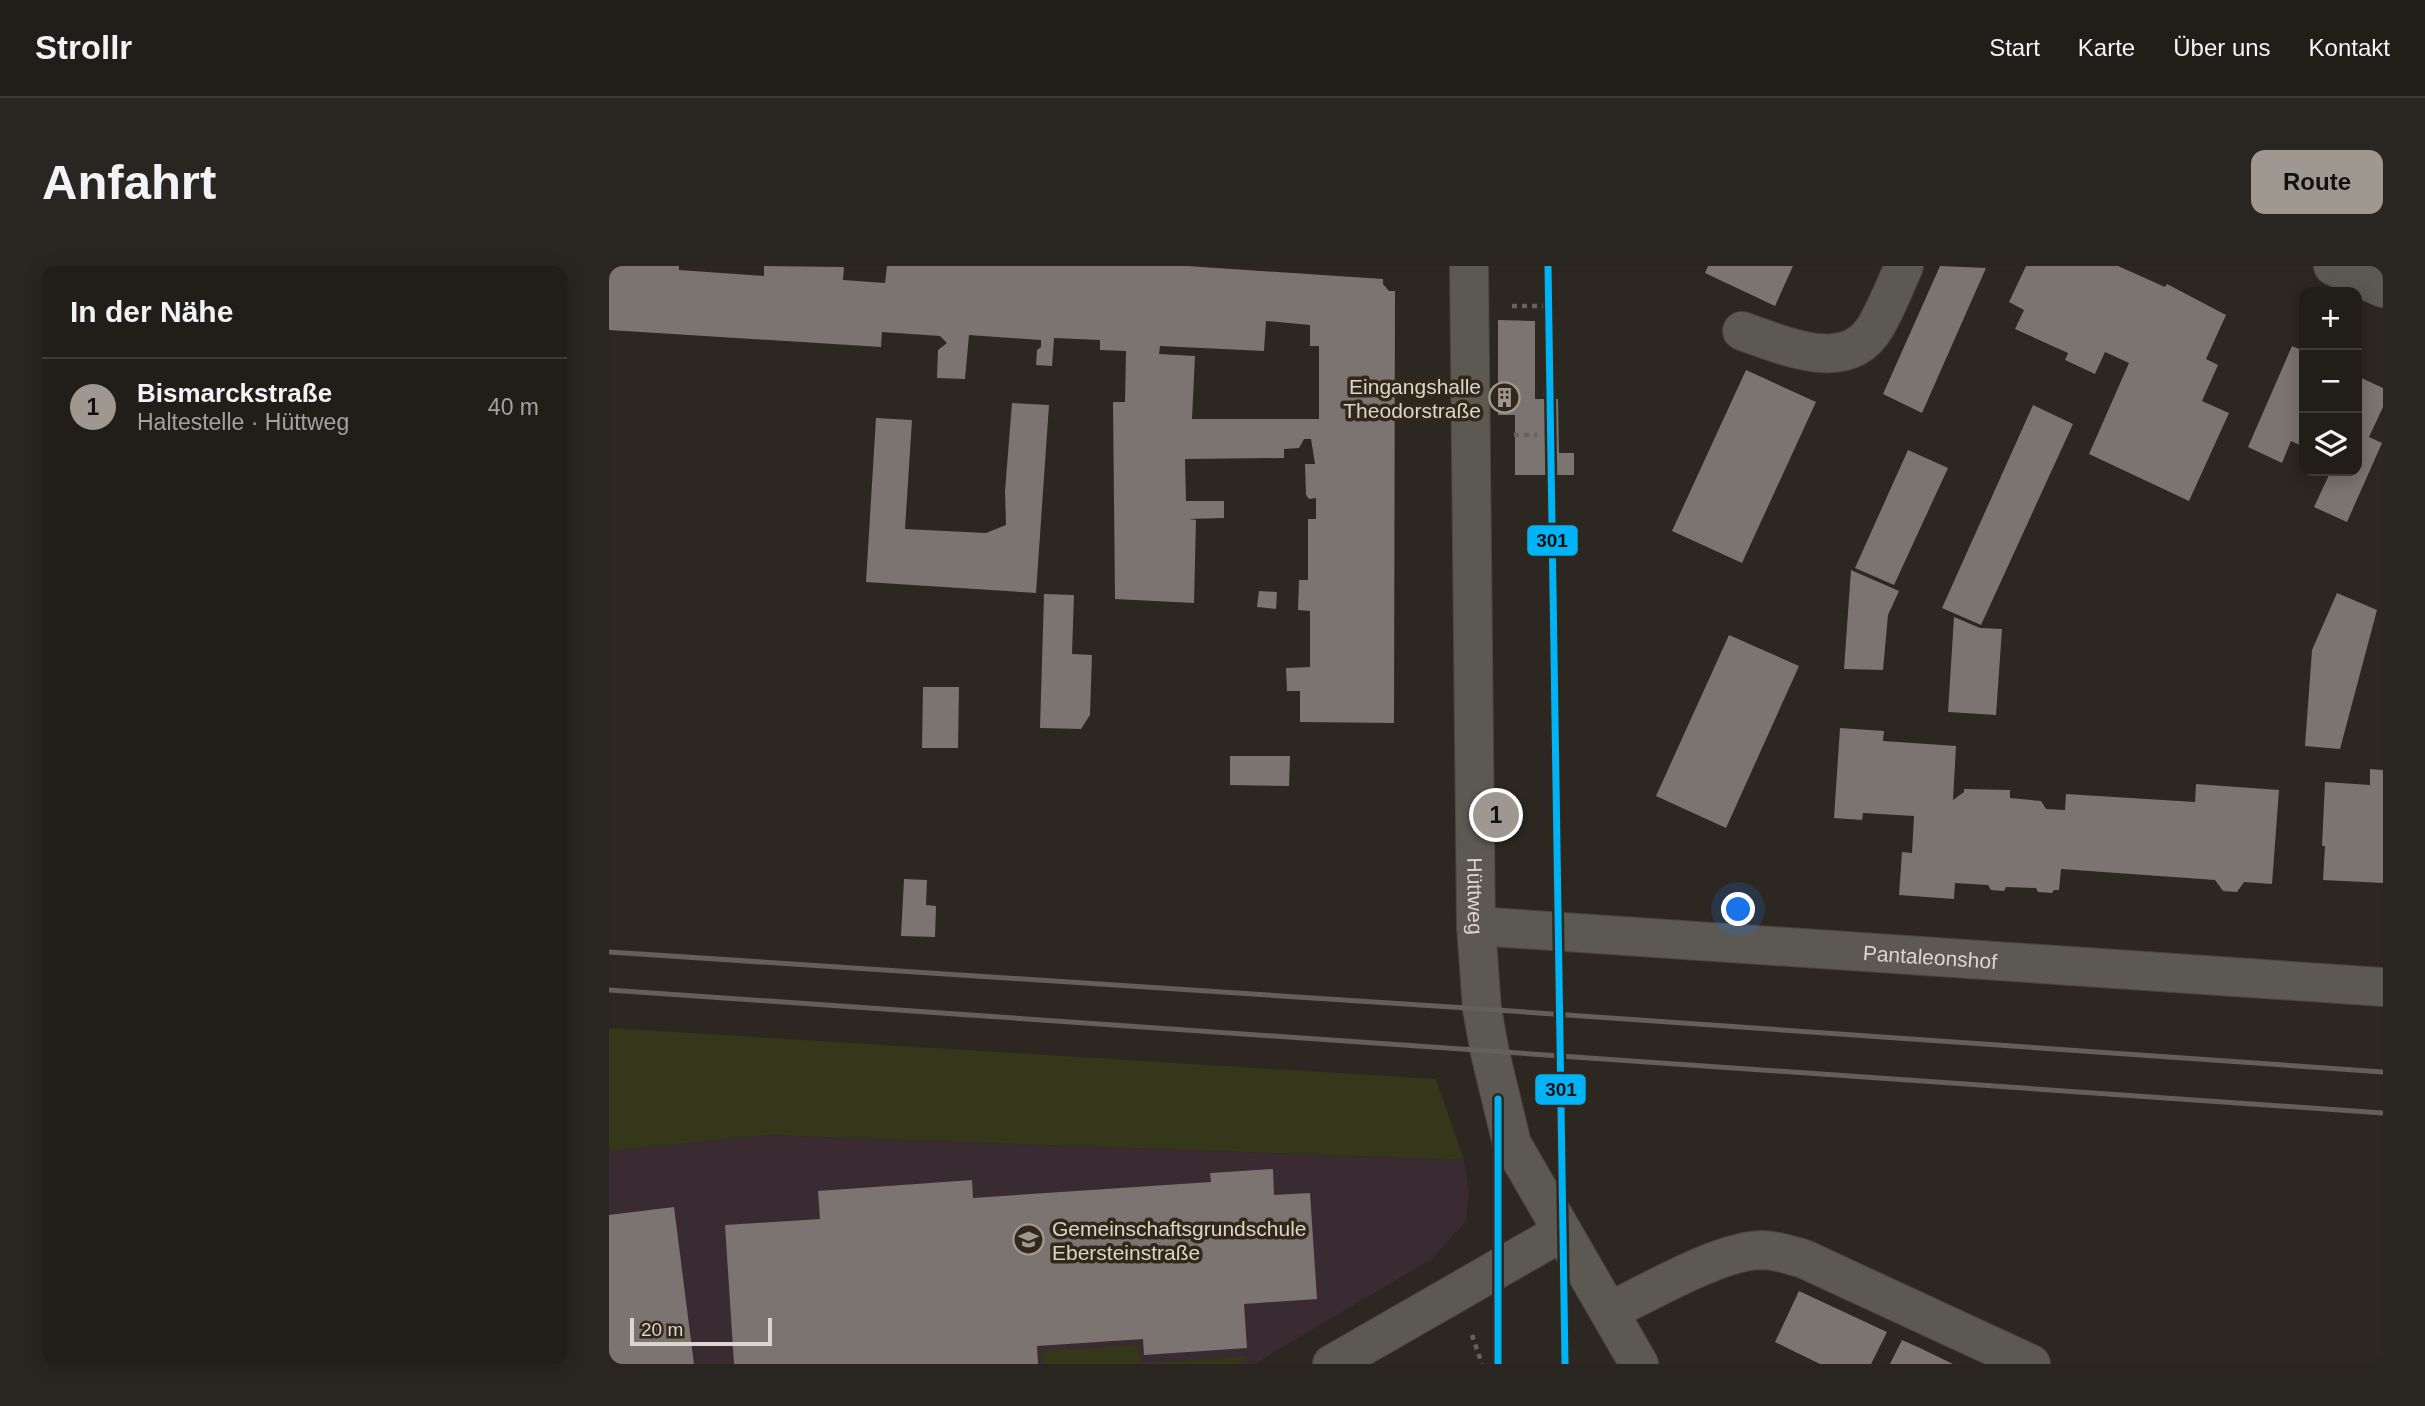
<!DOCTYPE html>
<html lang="de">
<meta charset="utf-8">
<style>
:root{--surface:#211d18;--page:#292621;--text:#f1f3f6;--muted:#a2a2a2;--line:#3e3b37;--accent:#9e9890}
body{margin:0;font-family:Arial,sans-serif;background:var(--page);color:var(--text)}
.controls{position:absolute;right:21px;top:21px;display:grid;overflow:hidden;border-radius:14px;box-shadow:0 4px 18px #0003}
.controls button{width:63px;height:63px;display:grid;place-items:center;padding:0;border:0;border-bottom:2px solid var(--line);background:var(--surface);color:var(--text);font:35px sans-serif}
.scale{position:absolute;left:21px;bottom:18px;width:142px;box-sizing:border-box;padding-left:7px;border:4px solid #dcd5cd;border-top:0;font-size:19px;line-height:24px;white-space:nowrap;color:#dcd5cd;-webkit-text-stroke:5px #32281a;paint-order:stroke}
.you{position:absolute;left:1130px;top:644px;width:24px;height:24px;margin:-18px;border:5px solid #fff;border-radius:50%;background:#1a73e8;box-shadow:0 0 0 10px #1a73e833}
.badge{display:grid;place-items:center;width:46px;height:46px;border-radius:50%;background:var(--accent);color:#111;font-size:23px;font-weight:700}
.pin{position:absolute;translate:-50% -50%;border:4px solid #fff;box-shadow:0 2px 7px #0006}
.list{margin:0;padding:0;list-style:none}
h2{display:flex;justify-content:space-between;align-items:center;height:91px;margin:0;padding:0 28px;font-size:30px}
h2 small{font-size:23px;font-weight:400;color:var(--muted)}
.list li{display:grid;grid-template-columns:46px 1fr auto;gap:21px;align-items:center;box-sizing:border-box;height:98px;padding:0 28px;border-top:2px solid var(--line)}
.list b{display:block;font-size:26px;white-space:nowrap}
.list p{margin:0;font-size:23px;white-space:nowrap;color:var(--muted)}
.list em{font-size:23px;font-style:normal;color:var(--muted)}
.icon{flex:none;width:38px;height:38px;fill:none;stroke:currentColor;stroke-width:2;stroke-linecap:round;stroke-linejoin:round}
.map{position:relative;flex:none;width:1774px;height:1098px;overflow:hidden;border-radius:14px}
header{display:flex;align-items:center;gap:42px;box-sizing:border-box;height:98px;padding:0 35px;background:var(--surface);border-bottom:2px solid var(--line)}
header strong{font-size:33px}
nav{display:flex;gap:38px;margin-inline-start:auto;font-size:24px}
.intro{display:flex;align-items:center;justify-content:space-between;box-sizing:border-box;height:168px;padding:0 42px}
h1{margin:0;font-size:49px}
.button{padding:18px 32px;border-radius:14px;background:var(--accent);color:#111;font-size:24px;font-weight:700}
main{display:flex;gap:42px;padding:0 42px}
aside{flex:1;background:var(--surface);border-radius:14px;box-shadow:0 4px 18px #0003}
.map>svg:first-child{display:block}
.education{fill:#3a2a32}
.green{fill:#34371a}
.building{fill:#7b7470;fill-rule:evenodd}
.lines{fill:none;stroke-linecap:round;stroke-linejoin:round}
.minor-casing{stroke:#48433d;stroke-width:40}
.path{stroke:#65615c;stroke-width:4.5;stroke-dasharray:5 5;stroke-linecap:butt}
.minor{stroke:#5c5852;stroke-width:38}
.rail{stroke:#635f5a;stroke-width:5}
.tram-1-casing{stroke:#32281a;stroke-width:12}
.tram-1{stroke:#00b2f6;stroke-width:7}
.labels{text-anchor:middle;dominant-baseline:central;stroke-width:7;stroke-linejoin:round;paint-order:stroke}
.poi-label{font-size:21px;fill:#dcd5cd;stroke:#32281a;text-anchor:end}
.street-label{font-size:21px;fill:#dcd5cd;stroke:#32281a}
.line-badge{stroke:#32281a;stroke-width:2.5}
.pale-badge-label{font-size:19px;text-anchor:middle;font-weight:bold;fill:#111}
</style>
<header>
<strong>Strollr</strong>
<nav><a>Start</a><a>Karte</a><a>Über uns</a><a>Kontakt</a></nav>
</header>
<div class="intro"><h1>Anfahrt</h1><a class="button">Route</a></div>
<main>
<aside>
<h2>In der Nähe<small></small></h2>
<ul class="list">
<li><span class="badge">1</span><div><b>Bismarckstraße</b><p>Haltestelle · Hüttweg</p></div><em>40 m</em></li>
</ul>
</aside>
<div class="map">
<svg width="1774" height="1098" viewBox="0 0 1774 1098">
<rect width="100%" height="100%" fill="#2c2720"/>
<!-- education -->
<polygon class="education" points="159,869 855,894 860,925 857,955 823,993 645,1098 0,1098 0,885"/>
<!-- green -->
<g class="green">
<polygon points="0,762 827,813 855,894 159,869 0,885"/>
<polygon points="530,1079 532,1097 642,1090 628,1098 434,1098 433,1085"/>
</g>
<!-- building -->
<g class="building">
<path d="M0 0H70V4L155 10V0L235 1 234 14 276 17 278 0H578L774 13V18L780 25H786L785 457 691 456V425H678L677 402 701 401V345L689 344 690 314H699V253H707V232L700 233 697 229 696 198H706L702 173H695L690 182 675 183V192L576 193 577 235H615V252L580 253 587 254 585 337 506 333 504 136H516L517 85 491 84V74L445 72 443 100 427 99 428 84 432 81V74L360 69 356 113 328 112 329 84 338 77 331 70 273 66 272 81 0 64ZM657 55 701 59V80H710V153H583L586 90 550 88 551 80 655 85Z"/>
<polygon points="1099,0 1184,0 1166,40 1096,7"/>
<polygon points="1331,0 1377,2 1313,147 1274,128"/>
<polygon points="1417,0 1509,0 1556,21 1558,18 1617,49 1597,93 1609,99 1593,135 1620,147 1580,235 1480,188 1520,97 1496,86 1486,108 1456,94 1459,87 1406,63 1415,44 1400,36"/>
<polygon points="889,54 926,55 926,133 949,133 950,187 965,187 965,209 906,209 906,149 889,149"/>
<polygon points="1683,80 1695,85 1695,181 1682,175 1673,197 1639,181"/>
<polygon points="1137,104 1207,136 1133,297 1063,265"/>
<polygon points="1748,110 1774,122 1774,141 1760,171 1773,177 1738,256 1705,241 1720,209 1712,205 1748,205"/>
<polygon points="403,137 440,139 427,327 257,316 267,152 303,154 296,263 377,267 397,259 396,225"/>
<polygon points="1424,139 1464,158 1372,359 1333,342"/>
<polygon points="1299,184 1339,202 1285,319 1246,302"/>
<polygon points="1242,304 1290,325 1279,349 1274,404 1235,403"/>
<polygon points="650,325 668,326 667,343 648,341"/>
<polygon points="1728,327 1768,344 1731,483 1696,480 1703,384"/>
<polygon points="435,328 465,329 463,388 483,389 481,449 472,463 431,462"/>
<polygon points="1345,351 1371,362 1393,363 1387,449 1339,446"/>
<polygon points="1120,369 1190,400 1117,562 1047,530"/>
<polygon points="314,421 350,421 349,482 313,482"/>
<polygon points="1231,462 1275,465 1274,475 1347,480 1344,534 1355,526 1355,523 1401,524 1401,532 1432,535 1437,543 1456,544 1457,528 1586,536 1587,518 1670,524 1663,618 1635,616 1628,626 1614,625 1606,614 1452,603 1450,624 1445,624 1443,627 1429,626 1427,622 1397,621 1395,625 1382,624 1379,619 1346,617 1345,633 1290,629 1293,586 1303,587 1305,550 1254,547 1253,554 1225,552"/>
<polygon points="621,490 681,490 680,520 621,519"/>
<polygon points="1761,503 1774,504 1774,617 1714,614 1716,580 1713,580 1716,516 1761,519"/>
<polygon points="295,613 318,614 317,639 327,640 326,671 292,670"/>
<polygon points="664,903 665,929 701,927 708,1033 635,1038 638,1082 535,1089 534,1073 428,1080 429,1098 125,1098 116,959 211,953 209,925 363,914 364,932 602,916 601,907"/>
<polygon points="65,941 85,1098 0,1098 0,949"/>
<polygon points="1190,1025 1278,1066 1262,1098 1211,1098 1166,1076"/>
<polygon points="1293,1074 1311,1082 1344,1098 1281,1098"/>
</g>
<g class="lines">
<defs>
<g id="minor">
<path id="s1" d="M860 0 867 660 873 743 881 787 903 878 1030 1098"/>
<polyline points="1724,0 1774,22"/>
<path d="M1133 65C1175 79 1238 110 1267 60 1278 41 1286 20 1295 0"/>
<path id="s2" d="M867 660 1774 721"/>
<path d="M1001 1045C1041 1026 1110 985 1152 984 1167 984 1181 989 1195 993L1422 1098"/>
<polyline points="723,1098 953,966"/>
</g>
</defs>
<!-- minor casing -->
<use href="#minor" class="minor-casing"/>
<!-- path -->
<g class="path">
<polyline points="903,40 938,40 937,132"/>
<polyline points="905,169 928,169"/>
<polyline points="863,1069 873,1098"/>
</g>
<!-- minor -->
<use href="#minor" class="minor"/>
<!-- rail -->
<g class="rail">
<polyline points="0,686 873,743 1774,806"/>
<polyline points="0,724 1774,847"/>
</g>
<defs>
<g id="tram-1">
<polyline points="939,0 956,1098"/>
<polyline points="889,833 889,1098"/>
</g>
</defs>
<!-- tram-1 casing -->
<use href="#tram-1" class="tram-1-casing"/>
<!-- tram-1 -->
<use href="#tram-1" class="tram-1"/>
</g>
<!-- icons -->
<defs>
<symbol id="building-ring" viewBox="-11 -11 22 22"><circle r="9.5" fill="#32281a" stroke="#9e9890" stroke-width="1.5"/><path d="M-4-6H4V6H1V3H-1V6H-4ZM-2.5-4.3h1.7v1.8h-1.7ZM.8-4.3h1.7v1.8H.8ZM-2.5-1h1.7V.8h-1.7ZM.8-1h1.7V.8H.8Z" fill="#9e9890"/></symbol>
<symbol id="school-ring" viewBox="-11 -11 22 22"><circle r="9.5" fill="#32281a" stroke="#9e9890" stroke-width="1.5"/><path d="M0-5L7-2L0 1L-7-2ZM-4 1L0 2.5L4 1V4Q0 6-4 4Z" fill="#9e9890"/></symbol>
</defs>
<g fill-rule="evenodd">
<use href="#building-ring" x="878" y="114" width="35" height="35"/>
<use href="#school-ring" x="402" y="956" width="35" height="35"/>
</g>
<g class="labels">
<!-- poi labels -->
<g class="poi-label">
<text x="872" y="120">Eingangshalle<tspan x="872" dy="24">Theodorstraße</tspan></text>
<text x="443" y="962" text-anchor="start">Gemeinschaftsgrundschule<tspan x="443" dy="24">Ebersteinstraße</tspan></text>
</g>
<!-- street labels -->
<g class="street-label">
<text stroke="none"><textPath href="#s1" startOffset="630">Hüttweg</textPath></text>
<text stroke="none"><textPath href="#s2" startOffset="455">Pantaleonshof</textPath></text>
</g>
</g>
<g class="line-badge">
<rect x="917" y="258" width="53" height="33" rx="7" fill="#00b2f6"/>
<rect x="925" y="807" width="53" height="33" rx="7" fill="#00b2f6"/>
</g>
<g class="pale-badge-label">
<text x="943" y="281">301</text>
<text x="952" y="830">301</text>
</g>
</svg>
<div class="controls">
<button>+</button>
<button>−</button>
<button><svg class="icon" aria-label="layers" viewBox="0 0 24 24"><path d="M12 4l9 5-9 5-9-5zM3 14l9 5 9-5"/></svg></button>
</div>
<div class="scale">20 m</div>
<div class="you"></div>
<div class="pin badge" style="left:887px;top:549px">1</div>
</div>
</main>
